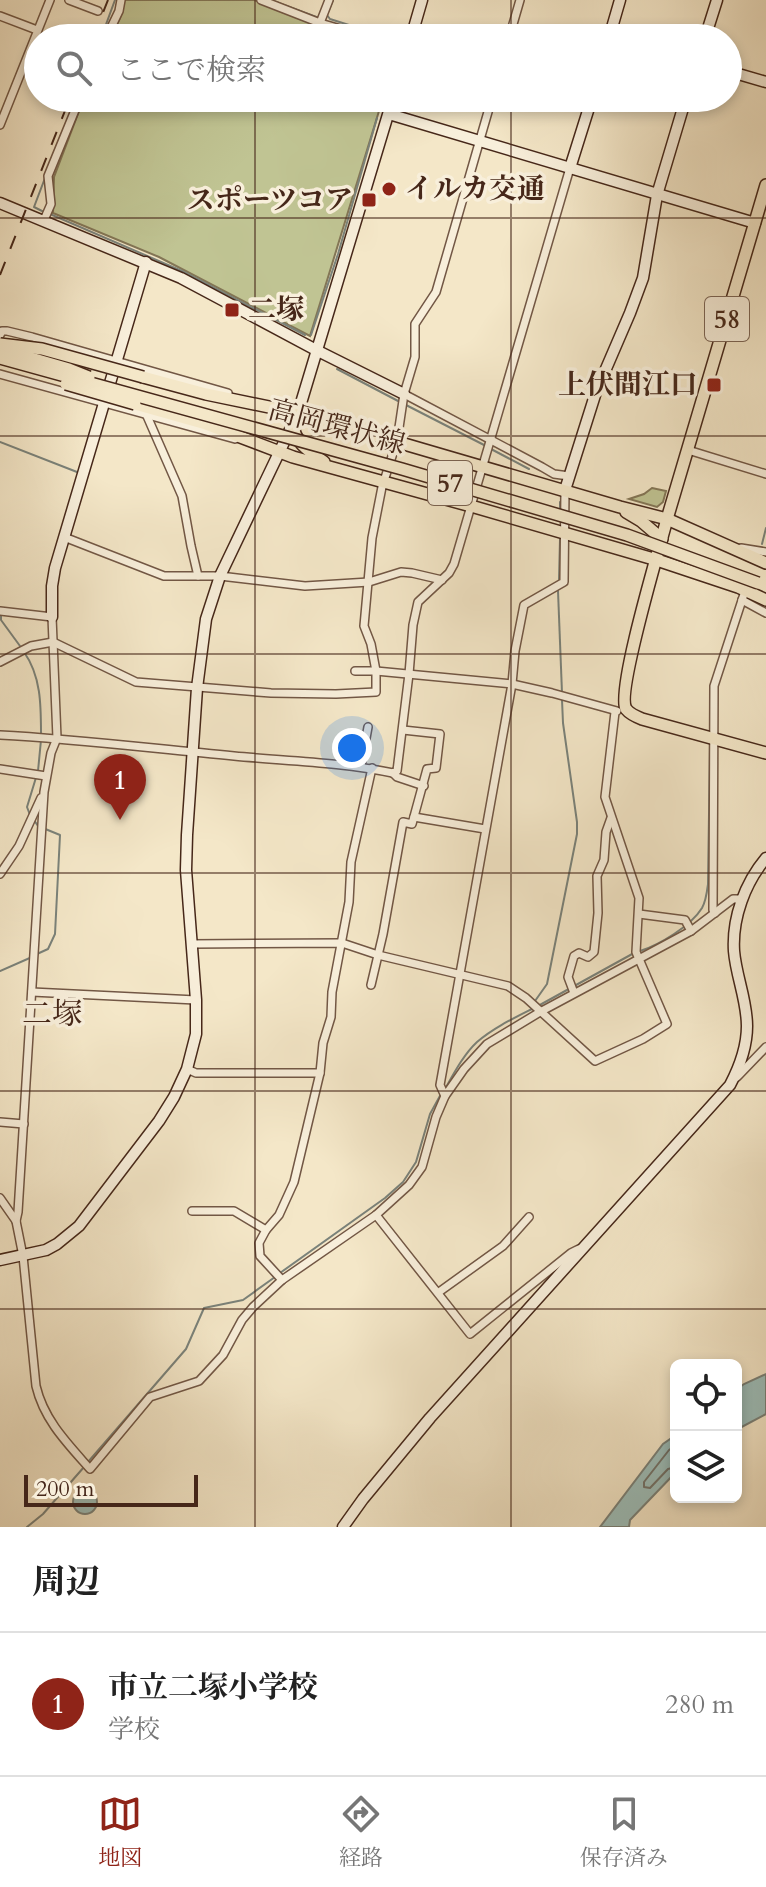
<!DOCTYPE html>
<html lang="ja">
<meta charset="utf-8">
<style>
:root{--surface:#fff;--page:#f6f6f6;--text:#222;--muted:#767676;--line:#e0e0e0;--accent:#8f2418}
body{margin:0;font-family:Cardo,"Noto Serif JP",serif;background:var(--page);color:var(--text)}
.controls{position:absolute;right:24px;bottom:24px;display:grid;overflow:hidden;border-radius:12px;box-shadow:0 4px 12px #0003}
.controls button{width:72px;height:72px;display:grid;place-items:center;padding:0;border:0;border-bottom:2px solid var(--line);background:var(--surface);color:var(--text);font:40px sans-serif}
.scale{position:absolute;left:24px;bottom:20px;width:174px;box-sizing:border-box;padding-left:8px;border:4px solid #462719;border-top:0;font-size:22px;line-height:28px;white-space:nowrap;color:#462719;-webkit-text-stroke:6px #f8efdb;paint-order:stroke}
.you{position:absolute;left:352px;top:748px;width:28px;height:28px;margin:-20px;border:6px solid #fff;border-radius:50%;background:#1a73e8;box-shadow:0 0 0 12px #1a73e833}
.badge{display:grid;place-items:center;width:52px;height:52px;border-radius:50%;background:var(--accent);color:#fff;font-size:26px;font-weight:700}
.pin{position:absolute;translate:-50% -66px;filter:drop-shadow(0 2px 4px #0008)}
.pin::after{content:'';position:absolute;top:42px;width:28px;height:24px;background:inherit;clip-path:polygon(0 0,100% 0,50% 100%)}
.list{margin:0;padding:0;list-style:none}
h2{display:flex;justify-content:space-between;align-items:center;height:104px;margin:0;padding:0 32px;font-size:34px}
h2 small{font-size:26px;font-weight:400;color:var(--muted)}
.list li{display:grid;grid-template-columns:52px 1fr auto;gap:24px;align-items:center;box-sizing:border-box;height:144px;padding:0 32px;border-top:2px solid var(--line)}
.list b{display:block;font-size:30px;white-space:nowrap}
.list p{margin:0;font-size:26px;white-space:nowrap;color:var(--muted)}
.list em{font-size:26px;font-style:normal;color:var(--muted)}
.icon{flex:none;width:44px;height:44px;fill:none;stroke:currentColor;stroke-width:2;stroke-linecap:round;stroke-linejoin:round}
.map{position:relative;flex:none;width:766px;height:1527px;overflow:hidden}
.search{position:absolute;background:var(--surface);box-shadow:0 4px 12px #0003;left:24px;right:24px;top:24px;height:88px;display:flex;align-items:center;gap:20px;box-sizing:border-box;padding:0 28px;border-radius:44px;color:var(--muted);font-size:30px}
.sheet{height:248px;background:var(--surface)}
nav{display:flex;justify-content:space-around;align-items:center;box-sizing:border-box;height:112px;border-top:2px solid var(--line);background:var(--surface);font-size:22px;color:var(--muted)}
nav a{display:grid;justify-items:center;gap:4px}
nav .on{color:var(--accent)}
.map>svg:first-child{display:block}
.green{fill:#c0c493;stroke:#837656;stroke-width:2}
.water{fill:#9dbfbb;stroke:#7a827a;stroke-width:2}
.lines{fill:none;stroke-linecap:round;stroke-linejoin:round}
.shore{stroke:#72736a;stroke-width:2}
.stream{stroke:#7a827a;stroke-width:2}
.street-casing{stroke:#725745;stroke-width:10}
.secondary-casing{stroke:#462719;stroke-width:13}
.primary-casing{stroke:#462719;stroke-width:14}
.street{stroke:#f8efdb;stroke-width:7}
.secondary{stroke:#f8efdb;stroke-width:10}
.primary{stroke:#f4e7c8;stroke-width:11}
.rail{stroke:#462719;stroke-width:2;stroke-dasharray:14 14;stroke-linecap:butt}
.primary-bridge-casing{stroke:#462719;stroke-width:14;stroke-linecap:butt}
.primary-bridge{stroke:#f4e7c8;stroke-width:11}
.grid{fill:none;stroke:#462719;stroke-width:2;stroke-opacity:0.55}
.poi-dot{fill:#8f2418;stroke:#f8efdb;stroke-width:3}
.labels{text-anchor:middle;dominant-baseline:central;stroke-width:7;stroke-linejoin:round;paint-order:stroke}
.shield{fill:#f8efdb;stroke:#7b6353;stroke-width:2}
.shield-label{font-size:26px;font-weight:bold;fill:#462719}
.poi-label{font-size:28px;font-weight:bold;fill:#462719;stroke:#f8efdb;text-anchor:start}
.street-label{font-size:28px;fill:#462719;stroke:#f8efdb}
.neighbourhood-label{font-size:30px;fill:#462719;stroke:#f8efdb}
</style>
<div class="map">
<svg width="766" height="1527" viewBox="0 0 766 1527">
<rect width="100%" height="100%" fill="#f4e7c8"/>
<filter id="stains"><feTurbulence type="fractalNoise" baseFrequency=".0025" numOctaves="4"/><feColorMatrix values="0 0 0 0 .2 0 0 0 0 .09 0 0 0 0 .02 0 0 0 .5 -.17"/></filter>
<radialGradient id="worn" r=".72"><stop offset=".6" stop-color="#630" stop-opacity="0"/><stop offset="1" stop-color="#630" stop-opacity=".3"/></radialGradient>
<!-- green -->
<g class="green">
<polygon points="124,0 254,0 314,23 361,38 110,38 120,18"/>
<polygon points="84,98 383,98 310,336 159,257 53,213 54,177"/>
<polygon points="652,488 666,491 663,502 657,507 629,499 644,494"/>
</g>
<!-- water -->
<g class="water">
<polygon points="766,1374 766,1414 736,1430 736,1390 744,1384"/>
<polygon points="676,1435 676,1472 630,1520 629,1527 600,1527 663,1444"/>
<circle cx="85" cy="1502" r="12"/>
</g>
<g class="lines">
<!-- shore -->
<polyline class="shore" points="676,1445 669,1450 644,1482 644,1487 650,1488 668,1469 676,1467"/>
<!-- stream -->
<g class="stream">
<polyline points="271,0 319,18"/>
<polyline points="333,0 327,15 330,19 390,38"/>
<polyline points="101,38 115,0"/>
<polyline points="381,105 383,98"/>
<polyline points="44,212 34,207 45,178"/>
<polyline points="50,214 182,271 305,335"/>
<polyline points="311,335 338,254 377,118"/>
<polyline points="337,369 400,402"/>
<polyline points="406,405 486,446"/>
<polyline points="0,442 77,472"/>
<polyline points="491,449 529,469"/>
<polyline points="560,502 560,512"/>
<polyline points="762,544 766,528"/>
<polyline points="559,579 560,539"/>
<polyline points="558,591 562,693"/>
<polyline points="1,615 1,620 20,646"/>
<path d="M24 652C41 676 41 705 41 734"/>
<polyline points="710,710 711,688"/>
<polyline points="30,815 27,807 38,771 41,740"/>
<polyline points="34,820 38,826 60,835 55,934 48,949 37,954"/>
<path d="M640 951C659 945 691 926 702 908 706 901 707 892 708 884L710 744"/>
<polyline points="0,971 32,957"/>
<polyline points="535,1001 547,984 577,834 577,822 563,723 562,700"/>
<polyline points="538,1006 634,953"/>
<path d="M445 1089C454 1073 464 1054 477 1042 493 1028 514 1018 532 1009"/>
<polyline points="280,1273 385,1198 403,1182 416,1162 430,1114 441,1094"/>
<polyline points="88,1462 186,1349 204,1308 243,1300 275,1277"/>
<polyline points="27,1527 43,1514 84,1467"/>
</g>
<defs>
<g id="street">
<polyline points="69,0 98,11"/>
<polyline points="261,0 320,23 372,38"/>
<polyline points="0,16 37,30"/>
<polyline points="320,23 329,0"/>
<polyline points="106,38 119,11 121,0"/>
<polyline points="509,38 520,0"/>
<polyline points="0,125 50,0"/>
<polyline points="44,220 51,204 48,176 80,98"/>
<polyline points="0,335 2,331 7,331 32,337 228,393"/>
<polyline points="0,374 235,439"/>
<polyline points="404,394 542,467 554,474 569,476"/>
<polyline points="147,416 182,496 191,546 198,576 220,576 305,586 369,582 401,572 412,573 442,580"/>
<polyline points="688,450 766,474"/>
<polyline points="64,537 164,576 198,576"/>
<polyline points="741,548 766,552"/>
<polyline points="742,600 766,613"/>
<path d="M0 611 52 617 57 738 51 753 44 792 18 1212 16 1221 23 1256 36 1386C44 1420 67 1443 90 1469L150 1397 199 1381 223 1355 242 1320 253 1307 282 1280 376 1215 409 1185 422 1167 436 1117 445 1096 464 1069 487 1044 540 1012 691 931 733 899H742"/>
<polyline points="0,662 31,646 53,642 136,682 271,693 336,694 376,692 376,671 371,644 364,626 372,538 382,487 397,441 404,394 415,357 415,324 436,292 492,98"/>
<polyline points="355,671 376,671 512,684 552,693 617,711"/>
<path d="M0 735C78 739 156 749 234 756 287 761 341 762 393 773L397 771 409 674 413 625 418 602 449 573 454 564 570 168"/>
<polyline points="361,766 368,727"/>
<polyline points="0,769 46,776"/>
<polyline points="393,773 397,777 424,786"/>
<polyline points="414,817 485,829"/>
<polyline points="0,874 19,846 41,798"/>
<polyline points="715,913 713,910 714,686 745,591"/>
<polyline points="639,914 685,920 691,931"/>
<polyline points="192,944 342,943 378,955 508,986 526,998 595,1061 643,1039 667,1024 636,952 639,898 605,797 615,712"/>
<polyline points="371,985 383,934 403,822 412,824 427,769 436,768 440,734 403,730"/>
<polyline points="32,992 196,1000"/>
<polyline points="574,993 568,977 574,956 579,953 588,957 594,952 598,913 597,876 604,860 606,832 611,818"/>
<polyline points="187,1069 196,1073 320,1073"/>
<polyline points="737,1077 766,1047"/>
<polyline points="445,1096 440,1085 512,684 515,651 524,605 564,582 565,490"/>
<polyline points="0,1122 24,1124"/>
<polyline points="0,1198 16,1221"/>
<polyline points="192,1211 234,1211 266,1230"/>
<polyline points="376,1215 470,1334 571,1253 579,1249"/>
<polyline points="282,1280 260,1256 259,1243 266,1230 279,1215 294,1182 320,1073 323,1043 331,1017 332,992 349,902 351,862 372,768"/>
<polyline points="439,1292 503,1246 529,1217"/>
</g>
<g id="secondary">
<polyline points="411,38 422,0"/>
<polyline points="609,38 620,0"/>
<polyline points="705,38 717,0"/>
<polyline points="728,71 766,82"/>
<polyline points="389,114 755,223"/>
<polyline points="570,168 592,98"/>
<polyline points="0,203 181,278 318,351 404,394"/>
<polyline points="565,490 596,392 630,313 643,278 657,195 686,98"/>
<polyline points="52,617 52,586 55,568 146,262"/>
<polyline points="0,1260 46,1250 57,1244 79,1226 159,1121 174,1097 187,1069 196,1034 196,1000 186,870 187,835 197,688 206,619 220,576 298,413 393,98"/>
<path d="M343 1527 363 1499 430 1418 730 1085C740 1066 747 1047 747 1026 747 1000 736 976 734 951 732 918 745 883 766 858"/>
</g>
<g id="primary">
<path d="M766 185 667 519C660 546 616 692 626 709 630 714 637 717 642 719L766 753"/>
<polyline points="143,377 206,394 298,413 620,507 667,519 766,563"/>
<polyline points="135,404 206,424 293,457 471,506 657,560 738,587 766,600"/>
<path d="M293 425C294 442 310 452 324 462"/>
<polyline points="626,512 641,521 662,539"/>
</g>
</defs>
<!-- street casing -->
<use href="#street" class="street-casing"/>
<!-- secondary casing -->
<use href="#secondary" class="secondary-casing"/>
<!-- primary casing -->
<use href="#primary" class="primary-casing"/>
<!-- street -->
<use href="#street" class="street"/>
<!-- secondary -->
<use href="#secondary" class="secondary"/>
<!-- primary -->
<use href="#primary" class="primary"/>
<!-- rail -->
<g class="rail">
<polyline points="93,38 108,0"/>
<polyline points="0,275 70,98"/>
</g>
<defs>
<g id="primary-bridge">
<polyline points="0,344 42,349 143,377"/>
<polyline points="3,350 69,369 89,377"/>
<polyline points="0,358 402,469 627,535 758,583"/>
<polyline points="66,384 135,404"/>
</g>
</defs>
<!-- primary-bridge casing -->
<use href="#primary-bridge" class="primary-bridge-casing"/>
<!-- primary-bridge -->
<use href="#primary-bridge" class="primary-bridge"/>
</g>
<!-- grid -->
<path class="grid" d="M255 0V38M511 0V38M255 98V1527M511 98V1527M0 218H766M0 436H766M0 654H766M0 873H766M0 1091H766M0 1309H766"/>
<!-- markers -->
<g class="poi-dot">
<circle cx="389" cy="189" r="8"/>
<rect x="361" y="192" width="16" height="16" rx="4"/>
<rect x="224" y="302" width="16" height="16" rx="4"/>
<rect x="706" y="377" width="16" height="16" rx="4"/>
</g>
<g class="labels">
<!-- shield labels -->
<g class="shield">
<rect x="705" y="297" width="44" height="44" rx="6"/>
<rect x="428" y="461" width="44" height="44" rx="6"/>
</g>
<g class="shield-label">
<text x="727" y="319">58</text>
<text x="450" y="483">57</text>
</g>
<!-- poi labels -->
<g class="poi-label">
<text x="405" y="189">イルカ交通</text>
<text x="353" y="200" text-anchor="end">スポーツコア</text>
<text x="248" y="310">二塚</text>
<text x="698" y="385" text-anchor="end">上伏間江口</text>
</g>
<!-- street labels -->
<g class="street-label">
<text transform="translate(337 427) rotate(15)">高岡環状線</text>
</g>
<!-- neighbourhood labels -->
<g class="neighbourhood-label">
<text x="52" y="1014">二塚</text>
</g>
</g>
<rect width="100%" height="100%" filter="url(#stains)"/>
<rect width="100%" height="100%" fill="url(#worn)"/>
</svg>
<div class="controls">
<button><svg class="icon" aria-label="locate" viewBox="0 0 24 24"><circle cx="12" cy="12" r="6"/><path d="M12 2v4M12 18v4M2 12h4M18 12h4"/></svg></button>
<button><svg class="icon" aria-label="layers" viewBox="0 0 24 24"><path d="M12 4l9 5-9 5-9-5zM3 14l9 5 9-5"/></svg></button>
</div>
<div class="scale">200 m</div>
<div class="you"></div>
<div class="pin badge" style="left:120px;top:820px">1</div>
<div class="search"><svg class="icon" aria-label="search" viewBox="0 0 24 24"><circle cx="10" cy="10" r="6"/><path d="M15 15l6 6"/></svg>ここで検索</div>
</div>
<section class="sheet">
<h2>周辺<small></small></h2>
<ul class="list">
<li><span class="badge">1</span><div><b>市立二塚小学校</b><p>学校</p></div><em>280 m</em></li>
</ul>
</section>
<nav>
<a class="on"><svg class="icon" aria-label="map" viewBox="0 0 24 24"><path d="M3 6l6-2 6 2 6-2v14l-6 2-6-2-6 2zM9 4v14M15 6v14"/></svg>地図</a>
<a><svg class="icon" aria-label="directions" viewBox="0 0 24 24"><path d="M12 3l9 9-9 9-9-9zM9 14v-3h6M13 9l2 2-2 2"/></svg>経路</a>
<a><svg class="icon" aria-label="saved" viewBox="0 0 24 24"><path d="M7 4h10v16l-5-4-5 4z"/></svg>保存済み</a>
</nav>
